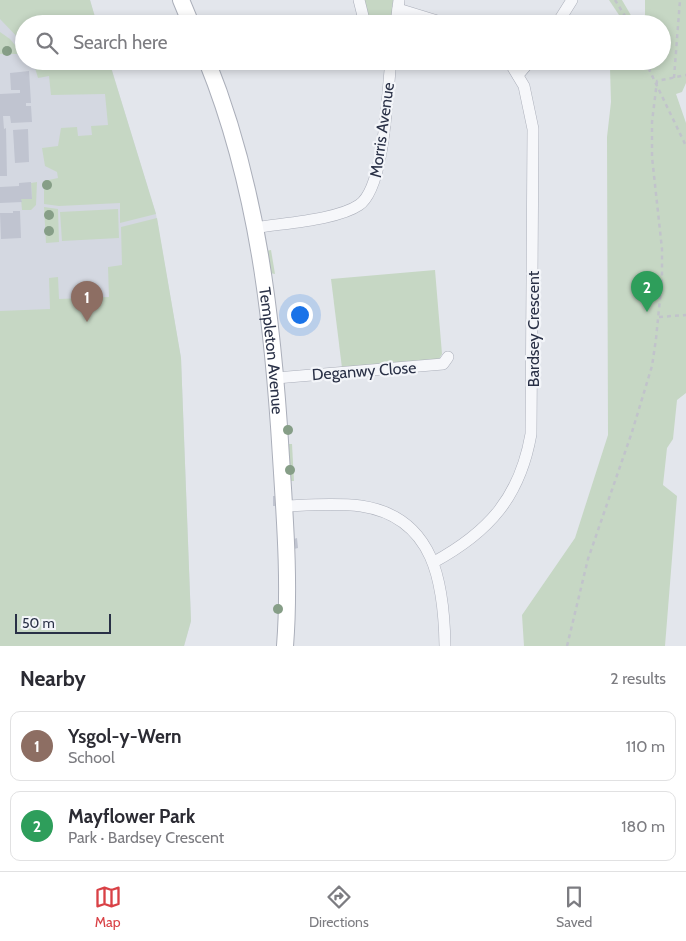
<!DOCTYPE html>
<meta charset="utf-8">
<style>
:root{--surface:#fff;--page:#f7f7f7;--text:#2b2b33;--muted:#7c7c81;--line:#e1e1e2;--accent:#d94146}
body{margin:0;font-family:Cabin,sans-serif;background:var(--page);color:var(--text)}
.scale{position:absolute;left:15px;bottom:12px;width:96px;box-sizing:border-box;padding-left:5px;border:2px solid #293046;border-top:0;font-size:14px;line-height:18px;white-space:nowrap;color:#293046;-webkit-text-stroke:4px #f3f5f9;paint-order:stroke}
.you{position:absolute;left:299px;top:314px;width:18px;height:18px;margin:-12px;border:4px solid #fff;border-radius:50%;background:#1a73e8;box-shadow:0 0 0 8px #1a73e833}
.badge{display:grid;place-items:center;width:32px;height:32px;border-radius:50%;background:var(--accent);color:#fff;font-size:16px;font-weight:700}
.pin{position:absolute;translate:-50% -41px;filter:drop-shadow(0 1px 2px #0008)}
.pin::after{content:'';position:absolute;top:26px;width:18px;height:15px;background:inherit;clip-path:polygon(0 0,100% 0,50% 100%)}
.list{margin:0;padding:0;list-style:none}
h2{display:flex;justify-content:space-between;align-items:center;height:65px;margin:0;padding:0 20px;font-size:21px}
h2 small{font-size:16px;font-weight:400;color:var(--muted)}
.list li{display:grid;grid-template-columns:32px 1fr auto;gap:15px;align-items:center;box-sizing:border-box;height:70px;margin:0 10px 10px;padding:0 10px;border:1px solid var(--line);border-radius:10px}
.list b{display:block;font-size:19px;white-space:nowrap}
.list p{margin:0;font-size:16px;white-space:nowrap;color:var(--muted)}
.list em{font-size:16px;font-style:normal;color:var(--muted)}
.icon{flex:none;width:28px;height:28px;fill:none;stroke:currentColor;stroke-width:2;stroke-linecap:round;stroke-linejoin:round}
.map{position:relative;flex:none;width:686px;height:646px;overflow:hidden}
.search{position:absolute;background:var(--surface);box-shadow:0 2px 8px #0003;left:15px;right:15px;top:15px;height:55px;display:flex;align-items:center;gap:12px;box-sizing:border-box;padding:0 18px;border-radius:28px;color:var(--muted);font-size:19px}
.sheet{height:225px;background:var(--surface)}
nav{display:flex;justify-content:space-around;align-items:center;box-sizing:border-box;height:70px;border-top:1px solid var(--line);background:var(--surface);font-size:14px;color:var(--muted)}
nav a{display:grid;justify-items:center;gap:2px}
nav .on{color:var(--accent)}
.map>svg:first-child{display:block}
.built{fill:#d4d8e1}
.green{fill:#c6d7c4}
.building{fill:#c0c4d0}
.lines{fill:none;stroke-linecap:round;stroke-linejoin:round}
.street-casing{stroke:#abafba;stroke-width:12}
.secondary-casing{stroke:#abafba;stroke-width:18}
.path{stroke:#c1c3cb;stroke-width:2.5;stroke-dasharray:4 4;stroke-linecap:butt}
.street{stroke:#f6f7fa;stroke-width:11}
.secondary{stroke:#fff;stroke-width:16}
.tree{fill:#869e87}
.labels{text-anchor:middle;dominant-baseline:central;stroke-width:4.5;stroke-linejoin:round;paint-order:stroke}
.street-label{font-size:16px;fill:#293046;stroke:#f3f5f9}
</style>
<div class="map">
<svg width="686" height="646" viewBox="0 0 686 646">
<rect width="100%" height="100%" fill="#e3e6ec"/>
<!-- built -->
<polygon class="built" points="0,0 90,0 97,24 24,24 24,61 109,61 156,214 181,358 191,621 184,646 0,646"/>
<!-- green -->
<g class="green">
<polygon points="0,0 90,0 97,24 24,24 24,44 0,19"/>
<polygon points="363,0 393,0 391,24 369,24"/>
<polygon points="609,0 622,0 636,24 625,24"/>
<polygon points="645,0 686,0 686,83 682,92 676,94 686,123 686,393 677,400 673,439 667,448 663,485 677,496 665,646 524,646 522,615 575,538 608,435 607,137 611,102 610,68 616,61 662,61 662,24 645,24"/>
<polygon points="0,32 10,39 20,51 18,54 0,54"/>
<polygon points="33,61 109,61 156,214 120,223 120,203 59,206 44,204 44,181 58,178 57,172 45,166 42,148 58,146 61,128 77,127 78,136 92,135 91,126 108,125 105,94 51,95 49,76 38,78"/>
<polygon points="37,182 36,205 31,210 22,210 21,199 32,199 31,183"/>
<polygon points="44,207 58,209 59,242 46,243"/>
<polygon points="118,209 119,238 62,241 60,212"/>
<polygon points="157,218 181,358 191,621 184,646 0,646 0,311 50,309 49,278 58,277 59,299 109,297 108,267 122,265 121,227"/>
<polygon points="271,250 275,274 270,273 266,251"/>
<polygon points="435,270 442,354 439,359 342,368 331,279"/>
<polygon points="289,444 292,444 294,481 289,481"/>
</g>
<!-- building -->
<g class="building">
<polygon points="29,71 31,103 26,103 26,106 31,106 32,122 11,123 10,116 3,116 4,129 6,128 7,176 0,176 0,94 20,93 20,90 11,90 10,73"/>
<polygon points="28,129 29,162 15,163 13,130"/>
<polygon points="31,182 32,199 21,199 22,202 0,203 0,187 19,186 19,183"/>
<polygon points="13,211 20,211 21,238 1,239 0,213 13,213"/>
<polygon points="273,496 276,496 277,506 273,506"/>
<polygon points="297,538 298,548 294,549 294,539"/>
</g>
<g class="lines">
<defs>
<g id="street">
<polyline points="359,0 365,24"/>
<polyline points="398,9 447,24"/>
<polyline points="396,24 399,0"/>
<polyline points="557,24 572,0"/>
<polyline points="518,75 530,61"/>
<path d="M255 228C283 223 337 220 359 205 385 188 387 92 391 61"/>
<polyline points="276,378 443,364 448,357"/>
<path d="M284 506C310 505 336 503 361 506 435 517 444 584 445 646"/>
<path d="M434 562C489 532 520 497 531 434L533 129 524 86 509 61"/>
</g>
<g id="secondary">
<polyline points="181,0 191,24"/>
<path id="s1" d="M207 61C258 187 273 323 281 457 285 520 290 583 285 646"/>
</g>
</defs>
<!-- street casing -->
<use href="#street" class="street-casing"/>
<!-- secondary casing -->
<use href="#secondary" class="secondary-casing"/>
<!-- path -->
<g class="path">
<polyline points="615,0 630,24"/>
<polyline points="645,61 686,146"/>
<polyline points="674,78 680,0"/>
<polyline points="659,317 686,315"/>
<polyline points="567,646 588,559 632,432 652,366 656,339 662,278 662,249 652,157 652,122 657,81 686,75"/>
</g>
<!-- street -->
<use href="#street" class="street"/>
<!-- secondary -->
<use href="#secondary" class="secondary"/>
</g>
<!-- trees -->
<g class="tree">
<circle cx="7" cy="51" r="5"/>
<circle cx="47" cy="185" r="5"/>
<circle cx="49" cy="215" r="5"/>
<circle cx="49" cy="231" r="5"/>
<circle cx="288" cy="430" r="5"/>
<circle cx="290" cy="470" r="5"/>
<circle cx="278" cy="609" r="5"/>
</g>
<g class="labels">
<!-- street labels -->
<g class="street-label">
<text transform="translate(382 130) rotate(-82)">Morris Avenue</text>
<text transform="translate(533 329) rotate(-90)">Bardsey Crescent</text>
<text stroke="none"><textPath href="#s1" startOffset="298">Templeton Avenue</textPath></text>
<text transform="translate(364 371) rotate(-4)">Deganwy Close</text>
</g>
</g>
</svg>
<div class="scale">50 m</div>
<div class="you"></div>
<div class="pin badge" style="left:87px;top:322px;background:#8d6e63">1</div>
<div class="pin badge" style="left:647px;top:312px;background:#2e9e5b">2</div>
<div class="search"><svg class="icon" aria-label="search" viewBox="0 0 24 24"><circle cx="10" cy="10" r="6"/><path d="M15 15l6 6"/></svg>Search here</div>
</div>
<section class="sheet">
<h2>Nearby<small>2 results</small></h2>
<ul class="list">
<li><span class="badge" style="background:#8d6e63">1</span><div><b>Ysgol-y-Wern</b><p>School</p></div><em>110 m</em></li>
<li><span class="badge" style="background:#2e9e5b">2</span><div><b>Mayflower Park</b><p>Park · Bardsey Crescent</p></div><em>180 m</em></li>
</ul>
</section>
<nav>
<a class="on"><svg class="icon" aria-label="map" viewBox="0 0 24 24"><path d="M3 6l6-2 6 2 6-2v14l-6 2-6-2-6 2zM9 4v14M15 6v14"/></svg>Map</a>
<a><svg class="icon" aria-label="directions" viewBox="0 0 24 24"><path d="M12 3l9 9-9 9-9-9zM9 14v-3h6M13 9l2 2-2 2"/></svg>Directions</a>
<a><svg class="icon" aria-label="saved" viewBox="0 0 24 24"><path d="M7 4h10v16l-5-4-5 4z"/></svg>Saved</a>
</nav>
